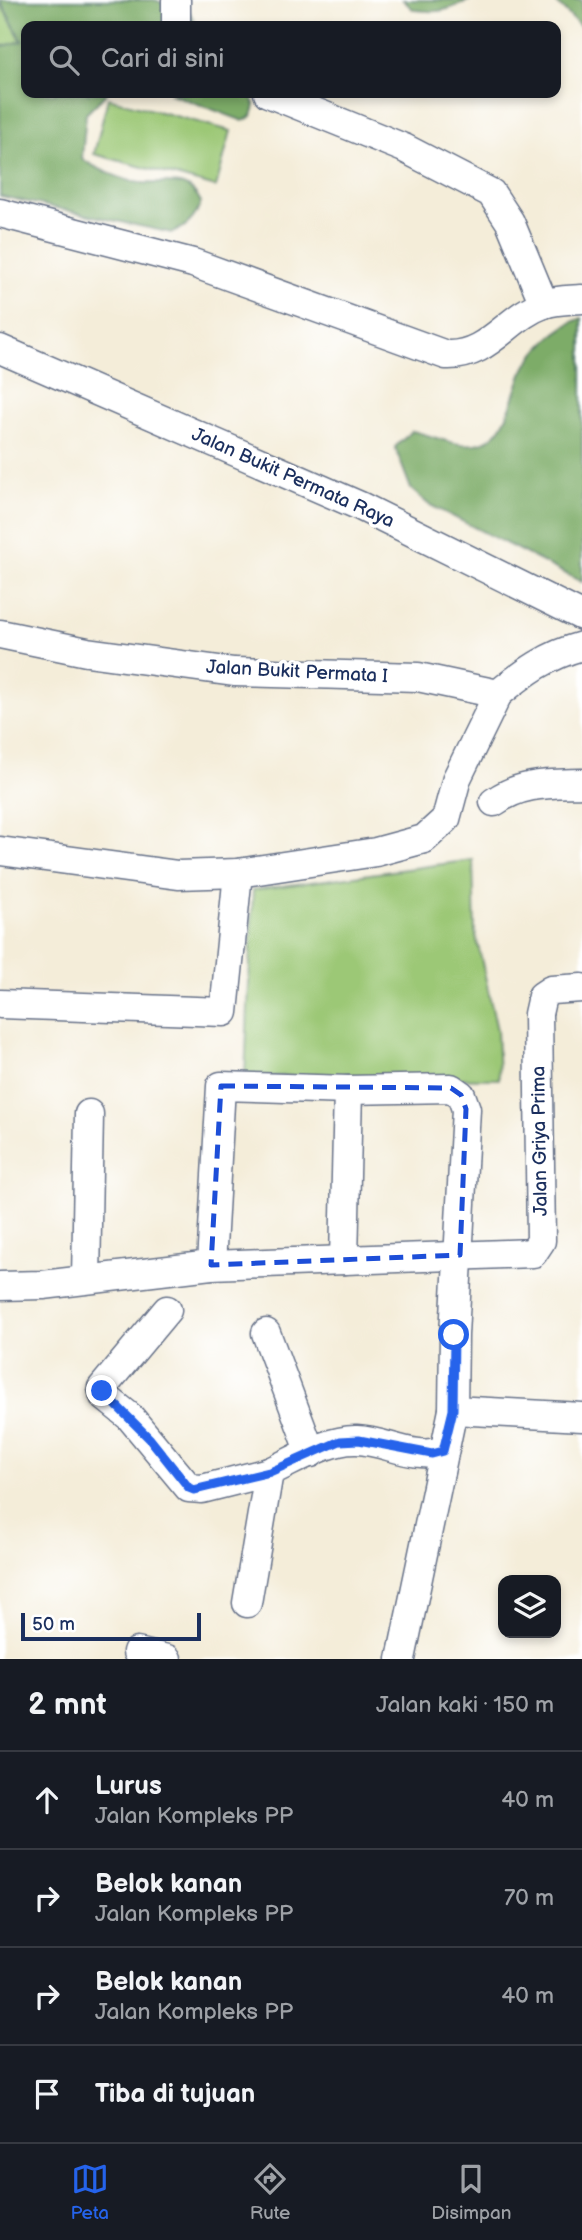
<!DOCTYPE html>
<html lang="id">
<meta charset="utf-8">
<style>
:root{--surface:#171b24;--page:#242831;--text:#f1f3f6;--muted:#9ea1a6;--line:#363941;--accent:#2563eb}
body{margin:0;font-family:"Balsamiq Sans",sans-serif;background:var(--page);color:var(--text)}
.controls{position:absolute;right:21px;bottom:21px;display:grid;overflow:hidden;border-radius:14px;box-shadow:0 4px 10px #0003}
.controls button{width:63px;height:63px;display:grid;place-items:center;padding:0;border:0;border-bottom:2px solid var(--line);background:var(--surface);color:var(--text);font:35px sans-serif}
.scale{position:absolute;left:21px;bottom:18px;width:180px;box-sizing:border-box;padding-left:7px;border:4px solid #1b2f5e;border-top:0;font-size:19px;line-height:24px;white-space:nowrap;color:#1b2f5e;-webkit-text-stroke:5px #fff;paint-order:stroke}
.stop{position:absolute;width:21px;height:21px;margin:-16px;border:5px solid #2563eb;border-radius:50%;background:#fff}
.stop.end{background:#2563eb;border-color:#fff;box-shadow:0 2px 7px #0008}
.list{margin:0;padding:0;list-style:none}
h2{display:flex;justify-content:space-between;align-items:center;height:91px;margin:0;padding:0 28px;font-size:30px}
h2 small{font-size:23px;font-weight:400;color:var(--muted)}
.list li{display:grid;grid-template-columns:46px 1fr auto;gap:21px;align-items:center;box-sizing:border-box;height:98px;padding:0 28px;border-top:2px solid var(--line)}
.list b{display:block;font-size:26px;white-space:nowrap}
.list p{margin:0;font-size:23px;white-space:nowrap;color:var(--muted)}
.list em{font-size:23px;font-style:normal;color:var(--muted)}
.icon{flex:none;width:38px;height:38px;fill:none;stroke:currentColor;stroke-width:2;stroke-linecap:round;stroke-linejoin:round}
.map{position:relative;flex:none;width:582px;height:1659px;overflow:hidden}
.search{position:absolute;background:var(--surface);box-shadow:0 4px 10px #0003;left:21px;right:21px;top:21px;height:77px;display:flex;align-items:center;gap:18px;box-sizing:border-box;padding:0 24px;border-radius:14px;color:var(--muted);font-size:26px}
.sheet{height:483px;background:var(--surface)}
nav{display:flex;justify-content:space-around;align-items:center;box-sizing:border-box;height:98px;border-top:2px solid var(--line);background:var(--surface);font-size:19px;color:var(--muted)}
nav a{display:grid;justify-items:center;gap:4px}
nav .on{color:var(--accent)}
.map>svg:first-child{display:block}
.green{fill:#9cc876;stroke:#5c7c6a;stroke-width:2}
.forest{fill:#7dac67;stroke:#4c6e62;stroke-width:2}
.lines{fill:none;stroke-linecap:round;stroke-linejoin:round}
.street-casing{stroke:#677289;stroke-width:31}
.street{stroke:#fff;stroke-width:28}
.route{stroke:#2563eb;stroke-width:9}
.marked{fill:none;stroke:#1d4ed8;stroke-width:5;stroke-dasharray:14 9;stroke-linejoin:round}
.labels{text-anchor:middle;dominant-baseline:central;stroke-width:7;stroke-linejoin:round;paint-order:stroke}
.street-label{font-size:19px;fill:#1b2f5e;stroke:#fff}
</style>
<div class="map">
<svg width="582" height="1659" viewBox="0 0 582 1659">
<rect width="100%" height="100%" fill="#fff"/>
<filter id="ink" filterUnits="userSpaceOnUse"><feTurbulence type="fractalNoise" baseFrequency=".0143" numOctaves="2"/><feDisplacementMap in="SourceGraphic" scale="14" xChannelSelector="R" yChannelSelector="G"/><feConvolveMatrix kernelMatrix="1 2 1 2 8 2 1 2 1" color-interpolation-filters="sRGB"/></filter>
<filter id="wash" filterUnits="userSpaceOnUse"><feTurbulence type="fractalNoise" baseFrequency=".00686" numOctaves="4" result="noise"/><feDisplacementMap in="SourceGraphic" scale="28" xChannelSelector="R" yChannelSelector="G"/><feGaussianBlur stdDeviation="1.57" result="paint"/><feColorMatrix in="noise" values="0 0 0 0 0 0 0 0 0 0 0 0 0 0 0 0 0 1.4 0 .05"/><feComposite in="paint" operator="in"/></filter>
<g filter="url(#wash)">
<rect width="100%" height="100%" fill="#f4edd9"/>
<!-- green -->
<g class="green">
<polygon points="0,3 22,41 0,47"/>
<polygon points="108,98 231,131 216,187 94,154"/>
<polygon points="473,860 475,931 497,1030 499,1079 245,1076 253,890"/>
</g>
<!-- forest -->
<g class="forest">
<path d="M0 0H155L190 13 197 26H26V93H107L86 114 82 158C91 167 129 183 143 183 165 185 189 176 201 202 196 218 187 227 172 233L0 196V47L22 41Z"/>
<path d="M403 0H470C446 11 440 13 414 10Z"/>
<polygon points="552,0 582,0 582,28 557,3"/>
<polygon points="169,93 243,93 251,97 255,106 252,116 243,121"/>
<path d="M582 318V582L428 504 411 489 395 447 412 431C432 435 454 447 475 444 508 440 512 396 523 372 534 350 559 326 582 318Z"/>
</g>
</g>
<g filter="url(#ink)">
<g class="lines">
<defs>
<g id="street">
<polyline points="176,26 176,0"/>
<polyline points="268,93 404,148 491,193 510,222 544,304"/>
<path d="M0 213 193 263 446 355C488 357 507 317 544 304 555 300 570 300 582 299"/>
<polyline points="0,349 360,506 582,616"/>
<path d="M0 634 87 652 234 672 418 677 498 694C525 672 548 655 582 646"/>
<path d="M494 802C522 782 549 784 582 783"/>
<polyline points="0,851 178,875 238,873 376,852 424,839 446,819 457,778 498,694"/>
<polyline points="0,1004 224,1012 238,873"/>
<polyline points="344,1260 348,1090"/>
<polyline points="211,1265 221,1086 348,1090 451,1088 461,1095 466,1109 454,1335 453,1410 582,1417"/>
<polyline points="86,1279 89,1114"/>
<polyline points="0,1286 43,1285 211,1265 533,1253 541,1241 538,1014 542,996 551,990 582,988"/>
<polyline points="167,1310 102,1388 104,1396 130,1417 189,1488 202,1489 269,1472"/>
<polyline points="266,1333 311,1453"/>
<path d="M247 1603 269 1472C296 1460 327 1439 357 1440 386 1441 413 1460 443 1451"/>
<polyline points="137,1652 167,1659"/>
<polyline points="401,1659 453,1410"/>
</g>
</defs>
<!-- street casing -->
<use href="#street" class="street-casing"/>
<!-- street -->
<use href="#street" class="street"/>
</g>
</g>
<g class="lines" filter="url(#ink)">
<!-- route -->
<polyline class="route" points="102,1391 150,1439 189,1488 194,1490 270,1472 340,1441 359,1440 432,1454 443,1451 453,1410 454,1335"/>
</g>
<!-- marked area -->
<path class="marked" d="M221 1086 451 1088 461 1095 466 1109 460 1255 211 1265Z"/>
<g class="labels">
<!-- street labels -->
<g class="street-label">
<text transform="translate(293 478) rotate(24)">Jalan Bukit Permata Raya</text>
<text transform="translate(297 672) rotate(3)">Jalan Bukit Permata I</text>
<text transform="translate(540 1141) rotate(-91)">Jalan Griya Prima</text>
</g>
</g>
</svg>
<div class="controls">
<button><svg class="icon" aria-label="layers" viewBox="0 0 24 24"><path d="M12 4l9 5-9 5-9-5zM3 14l9 5 9-5"/></svg></button>
</div>
<div class="scale">50 m</div>
<div class="stop" style="left:454px;top:1335px"></div>
<div class="stop end" style="left:102px;top:1391px"></div>
<div class="search"><svg class="icon" aria-label="search" viewBox="0 0 24 24"><circle cx="10" cy="10" r="6"/><path d="M15 15l6 6"/></svg>Cari di sini</div>
</div>
<section class="sheet">
<h2>2 mnt<small>Jalan kaki · 150 m</small></h2>
<ul class="list">
<li><svg class="icon" aria-label="ahead" viewBox="0 0 24 24"><path d="M12 20V5M6 11l6-6 6 6"/></svg><div><b>Lurus</b><p>Jalan Kompleks PP</p></div><em>40 m</em></li>
<li><svg class="icon" aria-label="right" viewBox="0 0 24 24"><path d="M7 20v-9h11M14 6l5 5-5 5"/></svg><div><b>Belok kanan</b><p>Jalan Kompleks PP</p></div><em>70 m</em></li>
<li><svg class="icon" aria-label="right" viewBox="0 0 24 24"><path d="M7 20v-9h11M14 6l5 5-5 5"/></svg><div><b>Belok kanan</b><p>Jalan Kompleks PP</p></div><em>40 m</em></li>
<li><svg class="icon" aria-label="arrive" viewBox="0 0 24 24"><path d="M6 21V4h12l-3 4 3 4H6"/></svg><div><b>Tiba di tujuan</b></div></li>
</ul>
</section>
<nav>
<a class="on"><svg class="icon" aria-label="map" viewBox="0 0 24 24"><path d="M3 6l6-2 6 2 6-2v14l-6 2-6-2-6 2zM9 4v14M15 6v14"/></svg>Peta</a>
<a><svg class="icon" aria-label="directions" viewBox="0 0 24 24"><path d="M12 3l9 9-9 9-9-9zM9 14v-3h6M13 9l2 2-2 2"/></svg>Rute</a>
<a><svg class="icon" aria-label="saved" viewBox="0 0 24 24"><path d="M7 4h10v16l-5-4-5 4z"/></svg>Disimpan</a>
</nav>
